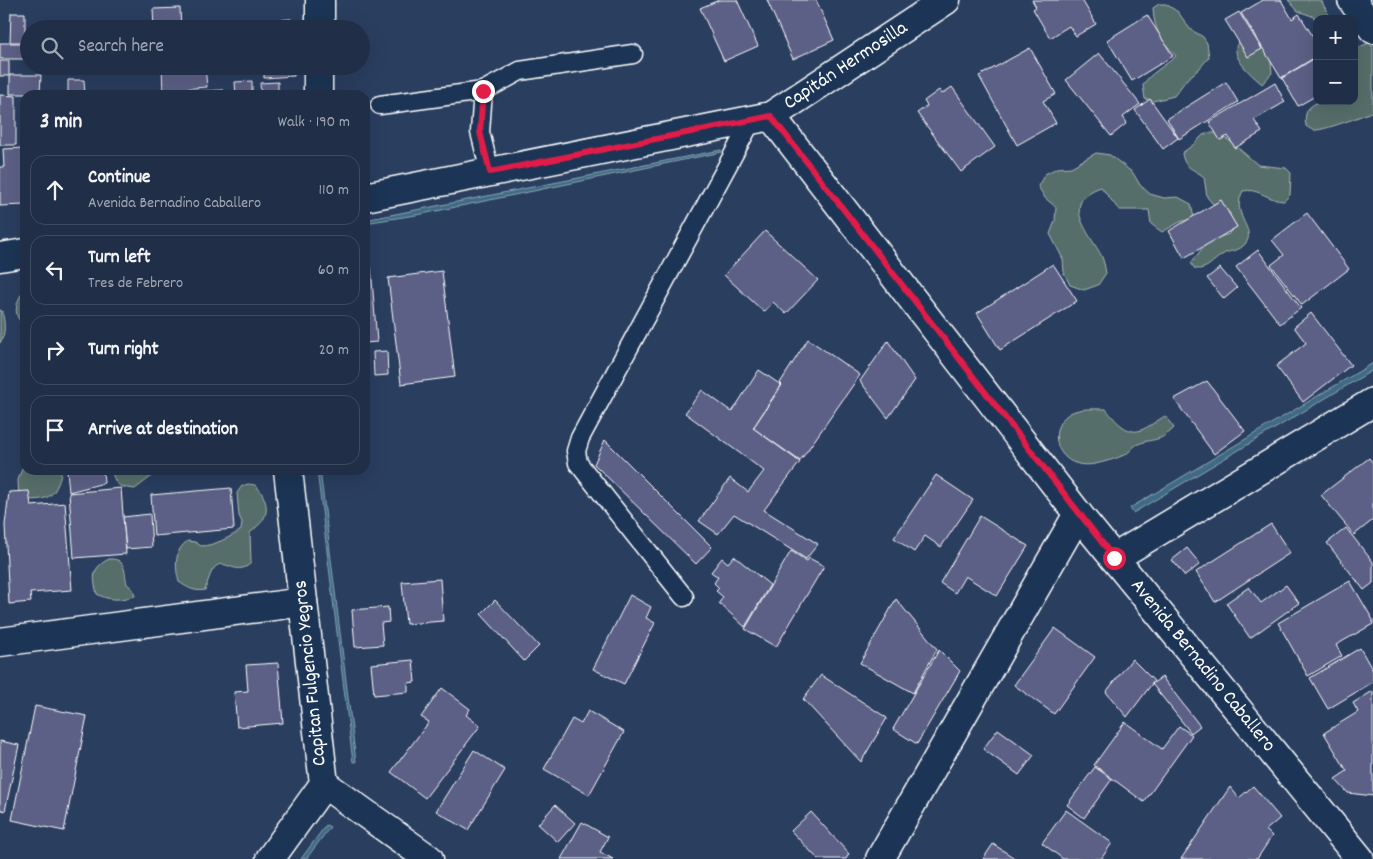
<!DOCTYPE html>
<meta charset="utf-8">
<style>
:root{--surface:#202e48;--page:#2d3a52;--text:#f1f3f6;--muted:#a2a8b4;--line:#3d4a60}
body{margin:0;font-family:Dekko,sans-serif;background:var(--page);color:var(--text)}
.controls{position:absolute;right:15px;top:15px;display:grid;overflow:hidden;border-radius:10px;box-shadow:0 5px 20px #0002}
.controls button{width:45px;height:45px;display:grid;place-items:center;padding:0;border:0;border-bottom:1px solid var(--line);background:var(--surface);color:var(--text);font:25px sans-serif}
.stop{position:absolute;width:15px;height:15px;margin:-11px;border:4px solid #e11d48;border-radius:50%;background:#fff}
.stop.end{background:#e11d48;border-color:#fff;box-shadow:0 1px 5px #0008}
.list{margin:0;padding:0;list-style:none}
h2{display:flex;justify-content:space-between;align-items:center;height:65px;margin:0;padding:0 20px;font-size:21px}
h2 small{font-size:16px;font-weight:400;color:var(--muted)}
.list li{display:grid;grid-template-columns:32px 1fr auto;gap:15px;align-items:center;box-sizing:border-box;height:70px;margin:0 10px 10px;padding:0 10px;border:1px solid var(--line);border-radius:15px}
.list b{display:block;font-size:19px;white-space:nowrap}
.list p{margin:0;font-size:16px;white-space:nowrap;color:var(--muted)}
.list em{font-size:16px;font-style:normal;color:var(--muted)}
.icon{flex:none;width:28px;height:28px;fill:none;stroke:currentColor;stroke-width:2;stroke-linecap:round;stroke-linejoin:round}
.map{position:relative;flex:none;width:1373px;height:859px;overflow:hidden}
.search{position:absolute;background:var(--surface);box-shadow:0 5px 20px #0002;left:20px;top:20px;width:350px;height:55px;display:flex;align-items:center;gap:12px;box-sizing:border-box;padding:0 18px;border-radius:28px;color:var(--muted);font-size:19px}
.panel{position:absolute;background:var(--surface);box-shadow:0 5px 20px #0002;left:20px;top:90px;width:350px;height:385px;border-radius:15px}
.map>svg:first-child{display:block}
.green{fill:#576e6a;stroke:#abb6b4}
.water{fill:#3f6a84;stroke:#8ca6b5}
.building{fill:#5c6086;stroke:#fff}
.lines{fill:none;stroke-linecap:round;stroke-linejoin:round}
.service-casing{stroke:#fff;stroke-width:21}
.minor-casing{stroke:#fff;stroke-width:31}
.tertiary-casing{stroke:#fff;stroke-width:31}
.service{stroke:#1d3557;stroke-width:18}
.minor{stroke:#1d3557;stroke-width:28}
.tertiary{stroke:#1d3557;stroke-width:28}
.route{stroke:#e11d48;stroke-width:6}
.labels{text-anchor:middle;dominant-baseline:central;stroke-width:4;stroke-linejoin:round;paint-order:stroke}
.street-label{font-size:20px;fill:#fff;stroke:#1d3557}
</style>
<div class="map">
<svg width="1373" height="859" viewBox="0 0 1373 859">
<rect width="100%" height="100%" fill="#2a3e60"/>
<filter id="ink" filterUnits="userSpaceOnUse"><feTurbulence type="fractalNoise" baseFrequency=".02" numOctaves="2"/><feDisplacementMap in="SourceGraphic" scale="10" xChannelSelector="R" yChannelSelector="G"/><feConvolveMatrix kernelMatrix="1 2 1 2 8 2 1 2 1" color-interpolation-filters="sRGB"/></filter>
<g filter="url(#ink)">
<!-- green -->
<g class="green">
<polygon points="1288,0 1321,0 1327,12 1334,19 1317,19 1317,20 1312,16 1298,11"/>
<path d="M1159 4H1166L1178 12 1190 29 1203 37 1207 43 1209 57 1199 69 1187 79 1174 96 1153 101 1145 99 1143 85C1150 73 1165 66 1176 56 1161 39 1154 31 1153 8Z"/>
<path d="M1248 33H1255L1270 50 1272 73 1262 84C1253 76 1227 56 1239 41 1241 38 1246 35 1248 33Z"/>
<path d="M1369 43 1373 47V111C1365 115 1321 132 1313 130 1312 130 1307 127 1306 126 1300 95 1335 101 1354 101V49Z"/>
<path d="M1209 133H1216L1230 141 1258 165 1286 168 1291 173 1290 195 1284 201C1269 201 1257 187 1243 191 1239 198 1238 207 1241 214 1244 225 1255 236 1243 246 1237 252 1228 250 1222 255 1212 261 1208 270 1195 269L1191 263 1208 241 1229 234 1232 227 1230 213 1212 203 1207 197 1204 177C1193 168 1184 169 1182 153L1193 145 1203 135Z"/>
<path d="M1096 153 1110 155 1133 173 1140 185 1150 194 1164 198 1178 197 1191 204 1194 218 1180 222 1162 232 1151 224 1149 210H1119L1101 187C1058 202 1090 233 1102 257 1104 262 1105 268 1106 273L1098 285 1084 290 1070 285 1064 273 1063 259 1050 234 1055 221 1056 207 1045 198 1038 186 1045 174 1057 168 1071 167Z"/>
<path d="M25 290V324C11 318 16 299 25 290Z"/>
<path d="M0 310 2 311C5 322 6 334 0 343Z"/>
<path d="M1106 409C1113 418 1127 436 1141 430 1147 428 1158 420 1165 416L1174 428C1158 444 1153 437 1136 445 1132 448 1129 453 1124 455 1116 459 1104 462 1095 464 1054 472 1043 422 1075 411 1084 408 1097 409 1106 409Z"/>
<path d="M25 448V470H61C61 476 60 480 57 486 50 503 35 499 19 500L18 480 23 466Z"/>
<path d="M111 470H160L135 489C118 487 116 486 111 470Z"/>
<path d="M248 484 255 485C263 492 270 507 264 518 261 524 254 529 250 533L251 563C235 579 223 553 212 571 209 577 207 584 205 590 194 592 188 588 179 582 175 568 174 549 188 541L195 542 201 546C213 546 231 537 241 530L242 522 239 516 237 493 242 486Z"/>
<path d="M109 559C126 558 124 571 127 584L133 589 135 596C122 600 109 601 97 594 93 578 91 568 109 559Z"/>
</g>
<!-- water -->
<g class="water">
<polygon points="721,150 722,152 422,214 365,223 365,220"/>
<polygon points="1373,363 1373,370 1133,513 1130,508"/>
<polygon points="317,470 320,470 356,762 353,762"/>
<polygon points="326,825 330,827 306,859 301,859"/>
</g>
<!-- building -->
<g class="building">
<polygon points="719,0 737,0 758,46 724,61 700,8"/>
<polygon points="767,0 816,0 834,40 793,59"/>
<polygon points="1032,0 1082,0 1096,24 1076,36 1069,26 1050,38 1033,9 1036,7"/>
<polygon points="1263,0 1281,0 1292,19 1299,14 1317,43 1317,56 1281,78 1241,13"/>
<polygon points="180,8 181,29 154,29 153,9"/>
<polygon points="1239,12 1262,49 1248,57 1225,20"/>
<polygon points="11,13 25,13 25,42 10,42"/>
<polygon points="1147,15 1173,56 1132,81 1107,40"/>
<polygon points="291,19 292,29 262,29 261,21"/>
<rect x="0" y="43" width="27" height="16"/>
<polygon points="1030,48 1056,94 1043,101 1056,123 1017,145 979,76"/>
<polygon points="1099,53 1140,104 1123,117 1127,123 1111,136 1066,80"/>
<polygon points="1315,58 1317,95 1298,106 1282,78"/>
<rect x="0" y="61" width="9" height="15"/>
<polygon points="162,66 205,66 207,87 181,89 181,95 163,95"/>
<polygon points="264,66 294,66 294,76 264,78"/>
<polygon points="10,75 41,75 40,94 10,94"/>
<polygon points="68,80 84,80 85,95 68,95"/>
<polygon points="252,81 252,95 236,95 235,82"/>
<polygon points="278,82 278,95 261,95 260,83"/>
<polygon points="1226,82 1238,102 1179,139 1167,119"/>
<polygon points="1275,83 1285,102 1254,120 1262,132 1235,148 1228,136 1220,140 1209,122"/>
<polygon points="952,87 995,147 961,172 917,113 927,106 924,101 939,90 942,94"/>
<polygon points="223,90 223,95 183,95 182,92"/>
<polygon points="0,95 16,96 16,145 0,145"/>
<polygon points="1150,99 1178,138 1163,149 1135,110"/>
<polygon points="25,148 25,205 0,206 0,167 4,167 3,149"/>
<polygon points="1221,200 1237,227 1184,258 1169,231"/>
<polygon points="1307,213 1349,269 1302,305 1271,265 1284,255 1272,240"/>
<polygon points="765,231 818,280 786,314 773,302 764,312 724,275"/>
<polygon points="1258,250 1301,308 1280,324 1236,267"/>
<polygon points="1053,264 1077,301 1000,350 977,313"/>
<polygon points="371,267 377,342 365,343 365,268"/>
<polygon points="1220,268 1237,288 1224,299 1207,278"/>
<polygon points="442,271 455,377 401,384 388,278"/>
<polygon points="1311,313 1351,365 1303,402 1276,366 1306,343 1294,327"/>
<polygon points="808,339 860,375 800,461 753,428 782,385 780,383"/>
<polygon points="888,341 915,380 888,418 860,381"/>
<polygon points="387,351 388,375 374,376 373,352"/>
<polygon points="25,354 25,376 22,376 21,355"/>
<polygon points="759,370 781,385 753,428 800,462 764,510 818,544 806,559 734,514 718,534 699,521 730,478 748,492 764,471 685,413 702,390 732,412"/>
<polygon points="1207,381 1245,431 1214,454 1174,399"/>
<polygon points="605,440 712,547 696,564 594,464"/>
<polygon points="1369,458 1373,463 1373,520 1354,535 1321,495"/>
<polygon points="67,470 103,470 104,483 69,492"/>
<polygon points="936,475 973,500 941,547 925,536 914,552 894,538"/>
<polygon points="121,488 126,554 74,558 69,493"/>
<polygon points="231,488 234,529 154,536 151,495"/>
<polygon points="29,491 31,506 65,503 72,590 30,593 31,602 9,604 5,525 9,492"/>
<polygon points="150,514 152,547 126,549 123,517"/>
<polygon points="980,516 1028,546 997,596 965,576 955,593 940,583"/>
<polygon points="1271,524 1290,553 1215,602 1196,572"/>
<polygon points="1346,528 1373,562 1373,583 1364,590 1327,543"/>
<polygon points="1187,548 1200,564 1185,576 1172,560"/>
<polygon points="791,551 807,561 809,558 824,566 776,647 745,629"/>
<polygon points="734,556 770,585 745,627 719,603 723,597 716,591 719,588 714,583 718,577 711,572 722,558 728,563"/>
<polygon points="440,579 443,621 406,624 402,582"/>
<polygon points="1350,581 1373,620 1373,624 1336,645 1342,656 1308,676 1278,623"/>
<polygon points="1286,585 1299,603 1250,638 1226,603 1249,587 1261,603"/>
<polygon points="630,595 651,607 646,618 655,623 624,684 593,669"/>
<polygon points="896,599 937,649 913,693 860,663"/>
<polygon points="495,600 539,646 524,661 481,614"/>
<polygon points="388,607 389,622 381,623 383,645 355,647 352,610"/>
<polygon points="1055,628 1095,657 1054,714 1014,685"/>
<polygon points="1360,648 1373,671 1373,682 1328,709 1310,678"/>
<polygon points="939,650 960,671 917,744 893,729"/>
<polygon points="1132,659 1154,681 1127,717 1106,692"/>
<polygon points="413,660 415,682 408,683 408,692 374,695 371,664"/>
<polygon points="278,663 283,723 237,727 234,692 248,691 246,665"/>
<polygon points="821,675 887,718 861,762 803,699"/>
<polygon points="1162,677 1200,726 1191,733 1152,684"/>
<polygon points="442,688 470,709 466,715 480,726 425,798 391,772 429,722 421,717"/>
<polygon points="1373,691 1373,796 1348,793 1335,779 1347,771 1324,733 1358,712 1353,703"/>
<polygon points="35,706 87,716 64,831 12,820"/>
<polygon points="588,711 624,732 589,795 544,769 572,719 581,724"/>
<polygon points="1125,722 1162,749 1179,726 1192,735 1144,802 1094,765"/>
<polygon points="998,729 1034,755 1019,775 983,749"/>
<polygon points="0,741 19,745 5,811 0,809"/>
<polygon points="474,750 505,770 468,830 436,811"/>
<polygon points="1095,767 1112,779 1084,818 1067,805"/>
<polygon points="1253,786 1280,818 1266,830 1272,836 1257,859 1181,859 1230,787 1239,798"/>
<polygon points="555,805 575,823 558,842 538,824"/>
<polygon points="1066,810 1112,843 1101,859 1063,859 1042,843"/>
<polygon points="811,812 849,854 846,859 818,859 791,831"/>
<polygon points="582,822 608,837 600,852 613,859 561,859"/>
<polygon points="993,844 1016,859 983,859"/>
</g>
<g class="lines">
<defs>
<g id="service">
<polyline points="380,105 483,91"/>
<polyline points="490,172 480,132 483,91 520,71 633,54"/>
<polyline points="684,597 578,463 576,451 580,438 752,120"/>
</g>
<g id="minor">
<polyline points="1352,0 1373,29"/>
<polyline points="320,29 320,0"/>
<polyline points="318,95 318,66"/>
<polyline points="1114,558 1373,402"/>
<polyline points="0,642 303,602"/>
<polyline points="324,784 429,859"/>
<polyline points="270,859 324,784 288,470"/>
<polyline points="880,859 1078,514"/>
</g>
<g id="tertiary">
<path id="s1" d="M771 116 1078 514 1360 859"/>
<path id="s2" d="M365 197 771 116 946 0"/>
<polyline points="0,257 25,253"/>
</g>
</defs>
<!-- service casing -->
<use href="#service" class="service-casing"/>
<!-- minor casing -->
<use href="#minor" class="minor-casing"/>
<!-- tertiary casing -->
<use href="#tertiary" class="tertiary-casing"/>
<!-- service -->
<use href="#service" class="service"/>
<!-- minor -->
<use href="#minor" class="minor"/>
<!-- tertiary -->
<use href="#tertiary" class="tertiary"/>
</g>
</g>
<g class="lines" filter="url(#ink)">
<!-- route -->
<polyline class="route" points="483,91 480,132 490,172 771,116 1114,558"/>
</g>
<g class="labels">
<!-- street labels -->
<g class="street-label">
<text stroke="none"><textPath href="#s2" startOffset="504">Capitán Hermosilla</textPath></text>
<text stroke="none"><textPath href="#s1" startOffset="699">Avenida Bernadino Caballero</textPath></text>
<text transform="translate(311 673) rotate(-96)">Capitan Fulgencio Yegros</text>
</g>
</g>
</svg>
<div class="controls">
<button>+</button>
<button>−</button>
</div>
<div class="stop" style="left:1114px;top:558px"></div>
<div class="stop end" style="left:483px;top:91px"></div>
<div class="search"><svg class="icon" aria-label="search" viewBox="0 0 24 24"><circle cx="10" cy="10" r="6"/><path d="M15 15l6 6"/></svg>Search here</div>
<section class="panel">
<h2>3 min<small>Walk · 190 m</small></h2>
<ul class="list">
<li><svg class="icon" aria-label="ahead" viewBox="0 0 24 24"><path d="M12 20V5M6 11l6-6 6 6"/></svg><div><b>Continue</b><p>Avenida Bernadino Caballero</p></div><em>110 m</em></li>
<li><svg class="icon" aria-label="left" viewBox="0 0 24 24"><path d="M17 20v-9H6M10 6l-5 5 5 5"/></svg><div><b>Turn left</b><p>Tres de Febrero</p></div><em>60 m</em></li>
<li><svg class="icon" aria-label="right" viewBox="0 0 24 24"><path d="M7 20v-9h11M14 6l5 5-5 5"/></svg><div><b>Turn right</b></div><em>20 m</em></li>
<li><svg class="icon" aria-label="arrive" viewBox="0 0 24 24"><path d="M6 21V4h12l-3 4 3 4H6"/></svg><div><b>Arrive at destination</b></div></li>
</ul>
</section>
</div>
